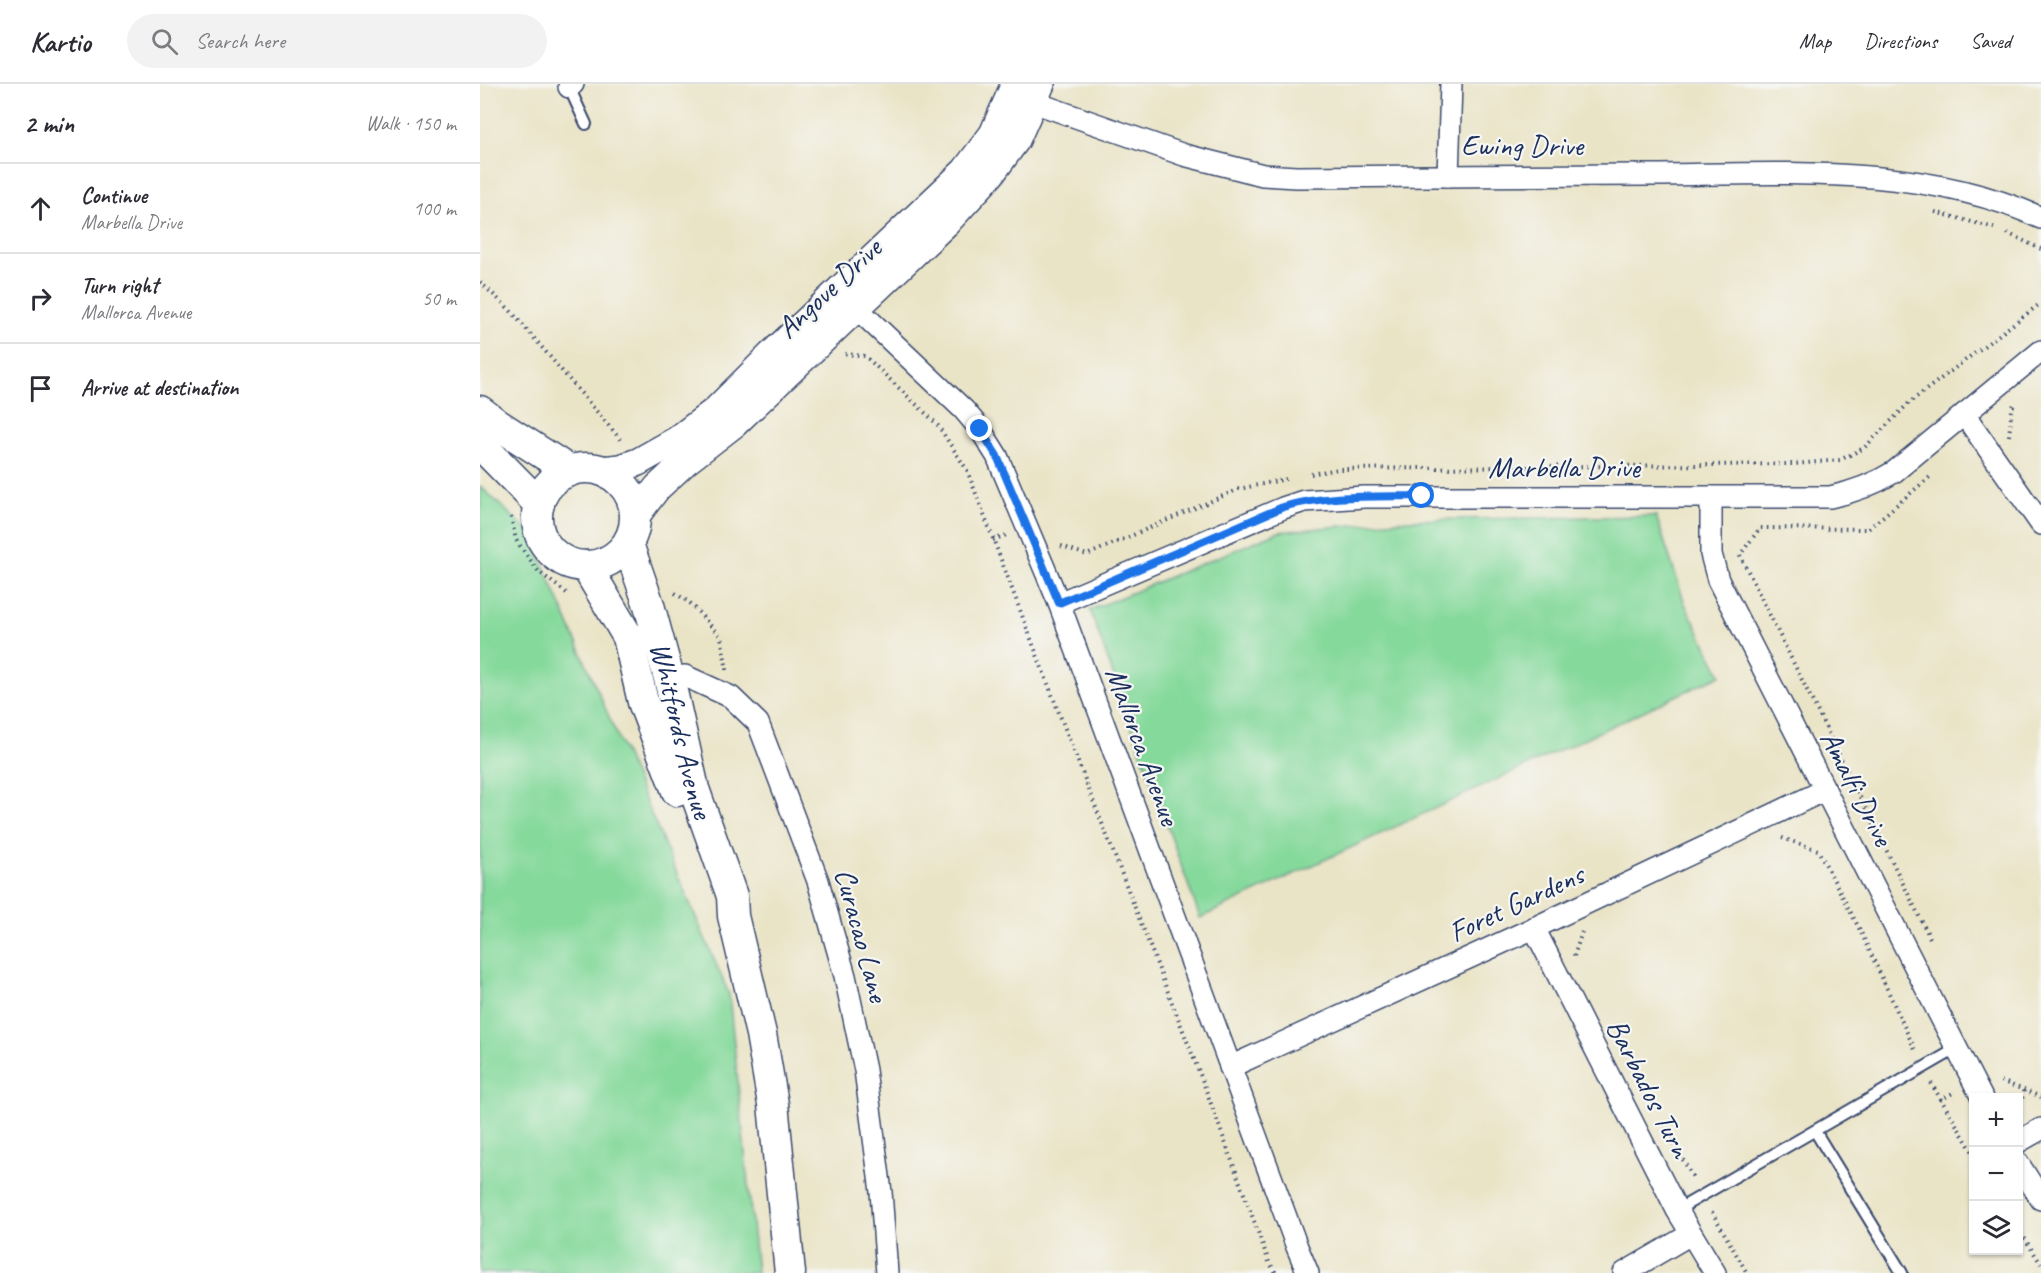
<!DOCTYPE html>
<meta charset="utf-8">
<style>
:root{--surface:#fff;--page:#f2f2f3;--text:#2b2b33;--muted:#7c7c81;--line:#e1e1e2}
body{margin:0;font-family:Caveat,sans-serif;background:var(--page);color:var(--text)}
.controls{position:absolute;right:18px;bottom:18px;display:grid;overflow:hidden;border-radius:0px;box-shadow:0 2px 4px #0004}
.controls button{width:54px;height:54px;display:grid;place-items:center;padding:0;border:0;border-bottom:2px solid var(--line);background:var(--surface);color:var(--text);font:30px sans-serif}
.stop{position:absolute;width:18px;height:18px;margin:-14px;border:4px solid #1a73e8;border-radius:50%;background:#fff}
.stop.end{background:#1a73e8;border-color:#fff;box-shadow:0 2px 6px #0008}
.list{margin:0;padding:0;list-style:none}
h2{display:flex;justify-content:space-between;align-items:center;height:78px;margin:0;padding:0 24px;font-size:26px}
h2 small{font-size:20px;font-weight:400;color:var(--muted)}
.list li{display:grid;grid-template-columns:39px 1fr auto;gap:18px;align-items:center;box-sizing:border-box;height:90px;padding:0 24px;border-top:2px solid var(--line)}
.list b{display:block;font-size:22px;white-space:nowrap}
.list p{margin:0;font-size:20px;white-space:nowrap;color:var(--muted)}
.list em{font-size:20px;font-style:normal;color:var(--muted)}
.icon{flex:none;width:33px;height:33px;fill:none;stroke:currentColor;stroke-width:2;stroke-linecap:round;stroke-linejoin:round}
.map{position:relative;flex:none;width:1561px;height:1189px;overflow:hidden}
header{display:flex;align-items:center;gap:36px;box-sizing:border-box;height:84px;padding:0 30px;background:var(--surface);border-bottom:2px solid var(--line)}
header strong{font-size:28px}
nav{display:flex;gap:33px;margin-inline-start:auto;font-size:21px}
.search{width:420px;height:54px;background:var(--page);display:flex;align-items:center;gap:15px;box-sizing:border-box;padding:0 21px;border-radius:33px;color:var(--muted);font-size:22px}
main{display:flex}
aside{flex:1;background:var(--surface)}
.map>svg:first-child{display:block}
.green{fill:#85d99b;stroke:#50847c;stroke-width:1.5}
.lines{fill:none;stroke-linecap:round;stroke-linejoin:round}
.service-casing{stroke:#3a4a6e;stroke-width:14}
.minor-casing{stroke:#3a4a6e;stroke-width:24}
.tertiary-casing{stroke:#3a4a6e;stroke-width:30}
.secondary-casing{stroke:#3a4a6e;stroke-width:33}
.path{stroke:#3a4a6e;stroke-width:4;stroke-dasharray:1.5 4.5;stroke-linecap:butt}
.service{stroke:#fff;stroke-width:10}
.minor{stroke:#fff;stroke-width:21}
.tertiary{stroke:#fff;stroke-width:27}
.secondary{stroke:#fff;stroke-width:30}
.route{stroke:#1a73e8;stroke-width:8}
.labels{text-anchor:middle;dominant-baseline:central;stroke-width:4.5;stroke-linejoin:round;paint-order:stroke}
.street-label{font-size:30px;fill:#1b2f5e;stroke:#f6f6f2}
</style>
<header>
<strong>Kartio</strong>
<div class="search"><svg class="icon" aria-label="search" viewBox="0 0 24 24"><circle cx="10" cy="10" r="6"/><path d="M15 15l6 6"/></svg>Search here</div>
<nav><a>Map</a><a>Directions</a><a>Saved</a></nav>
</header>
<main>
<aside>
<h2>2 min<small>Walk · 150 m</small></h2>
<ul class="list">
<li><svg class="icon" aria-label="ahead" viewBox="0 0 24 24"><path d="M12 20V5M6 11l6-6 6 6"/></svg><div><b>Continue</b><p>Marbella Drive</p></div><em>100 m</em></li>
<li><svg class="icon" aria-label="right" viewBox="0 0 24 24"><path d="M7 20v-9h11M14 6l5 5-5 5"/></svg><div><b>Turn right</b><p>Mallorca Avenue</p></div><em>50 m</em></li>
<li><svg class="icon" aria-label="arrive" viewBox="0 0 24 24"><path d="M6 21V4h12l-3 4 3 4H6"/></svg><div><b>Arrive at destination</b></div></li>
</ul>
</aside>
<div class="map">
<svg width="1561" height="1189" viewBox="0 0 1561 1189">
<rect width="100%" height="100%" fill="#f6f6f2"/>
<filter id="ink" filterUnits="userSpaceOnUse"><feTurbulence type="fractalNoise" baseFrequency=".0167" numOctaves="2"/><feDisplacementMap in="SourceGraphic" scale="12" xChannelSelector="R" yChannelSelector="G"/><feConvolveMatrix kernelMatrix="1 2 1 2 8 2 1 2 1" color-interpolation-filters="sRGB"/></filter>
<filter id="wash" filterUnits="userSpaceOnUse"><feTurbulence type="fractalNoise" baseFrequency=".008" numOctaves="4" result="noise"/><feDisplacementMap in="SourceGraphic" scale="24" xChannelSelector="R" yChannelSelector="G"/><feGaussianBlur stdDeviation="1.35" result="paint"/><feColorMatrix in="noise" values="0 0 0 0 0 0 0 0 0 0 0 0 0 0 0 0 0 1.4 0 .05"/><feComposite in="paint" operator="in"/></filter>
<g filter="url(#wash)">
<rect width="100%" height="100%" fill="#eae4c7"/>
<!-- green -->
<g class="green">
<polygon points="0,402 49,448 249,910 277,1189 0,1189"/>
<polygon points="1176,432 1205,520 1241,591 720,834 610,526 798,448 928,436"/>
</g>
</g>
<g filter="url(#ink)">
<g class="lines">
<defs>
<g id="service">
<polyline points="85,2 89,3 106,40"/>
<polyline points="1335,1047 1422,1189"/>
<polyline points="1197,1126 1476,965"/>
</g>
<g id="minor">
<polyline points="89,3 93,0"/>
<path d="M539 13 704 71 783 91 816 93C934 92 1053 91 1171 91 1298 90 1443 79 1561 134"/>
<polyline points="968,92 971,0"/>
<polyline points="366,214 484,326 500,345 517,372 579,519 817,1163 828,1189"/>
<polyline points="1484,330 1561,440"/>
<polyline points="1231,413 1231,470 1238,496 1502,1014"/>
<path d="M579 519 803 424 824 417 884 413H1350C1374 408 1393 401 1414 388L1561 267"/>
<polyline points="189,594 205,592 251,613 278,639 338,797 365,892 385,986 401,1108 407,1189"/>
<polyline points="1054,844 1197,1126 1235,1189"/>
<polyline points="750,983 1054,844 1345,706"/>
<polyline points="1538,1058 1561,1045"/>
<polyline points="1538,1079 1561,1115"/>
<polyline points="1144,1189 1211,1150"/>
</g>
<g id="tertiary">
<polyline points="121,386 141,384 158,378 197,356 235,327 291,271 485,87 513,50 535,0"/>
<polyline points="155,433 177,404 205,378 254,340 466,139 511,90 536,56 561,0"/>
</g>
<g id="secondary">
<polyline points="0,327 17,340 90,387"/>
<polyline points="0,360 59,420"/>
<circle cx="106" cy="433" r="49"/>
<path id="s1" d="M148 460 169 521 189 594 214 705 252 812 253 832 281 950 293 1020 310 1189"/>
<polyline points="106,482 148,553 163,618 197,707"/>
</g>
</defs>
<!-- service casing -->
<use href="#service" class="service-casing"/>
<!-- minor casing -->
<use href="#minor" class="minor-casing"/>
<!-- tertiary casing -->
<use href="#tertiary" class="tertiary-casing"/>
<!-- secondary casing -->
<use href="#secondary" class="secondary-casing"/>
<!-- path -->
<g class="path">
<polyline points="1455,128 1514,144"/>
<polyline points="1527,149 1561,165"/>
<polyline points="0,198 30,226 141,356"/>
<polyline points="365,270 385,272 457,340 487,386 579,629 723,998 789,1178 796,1189"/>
<polyline points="1529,352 1532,323 1534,321"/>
<polyline points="831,390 858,385 1315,380 1360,376 1384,364 1430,318 1561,219"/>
<polyline points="31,433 36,456 58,487 89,511"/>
<polyline points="513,456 527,451"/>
<polyline points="581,462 607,471 759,405 806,395"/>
<polyline points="195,509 210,519 241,553 247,586"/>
<polyline points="1302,754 1338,766 1379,844 1436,968"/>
<polyline points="1450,854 1260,471 1280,444 1388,445 1451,392"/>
<polyline points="1094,872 1102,848"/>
<polyline points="1521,997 1561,1013"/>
<polyline points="1451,999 1494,1070"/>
<polyline points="1460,1016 1473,1009"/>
<polyline points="1541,1031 1539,1028 1544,1006"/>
<polyline points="1182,1039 1214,1095"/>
<polyline points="1232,1128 1267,1189"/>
<polyline points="1538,1144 1561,1180"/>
</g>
<!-- service -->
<use href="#service" class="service"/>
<!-- minor -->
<use href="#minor" class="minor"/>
<!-- tertiary -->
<use href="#tertiary" class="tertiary"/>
<!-- secondary -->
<use href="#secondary" class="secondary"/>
</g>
</g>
<g class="lines" filter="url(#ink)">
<!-- route -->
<path class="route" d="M500 345 517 372 579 519 803 423C848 410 896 413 942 412"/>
</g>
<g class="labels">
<!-- street labels -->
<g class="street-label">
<text x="1042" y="61">Ewing Drive</text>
<text transform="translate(349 204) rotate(-43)">Angove Drive</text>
<text x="1084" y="383">Marbella Drive</text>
<text stroke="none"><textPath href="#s1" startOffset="194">Whitfords Avenue</textPath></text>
<text transform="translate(663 662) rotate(70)">Mallorca Avenue</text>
<text transform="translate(1377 704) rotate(63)">Amalfi Drive</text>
<text transform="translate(1036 819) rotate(-25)">Foret Gardens</text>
<text transform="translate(382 851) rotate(75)">Curacao Lane</text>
<text transform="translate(1169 1004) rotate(63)">Barbados Turn</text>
</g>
</g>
</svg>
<div class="controls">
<button>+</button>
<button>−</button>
<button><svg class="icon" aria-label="layers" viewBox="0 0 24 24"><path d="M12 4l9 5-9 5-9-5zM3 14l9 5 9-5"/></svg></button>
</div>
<div class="stop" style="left:942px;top:412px"></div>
<div class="stop end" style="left:500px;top:345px"></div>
</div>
</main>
